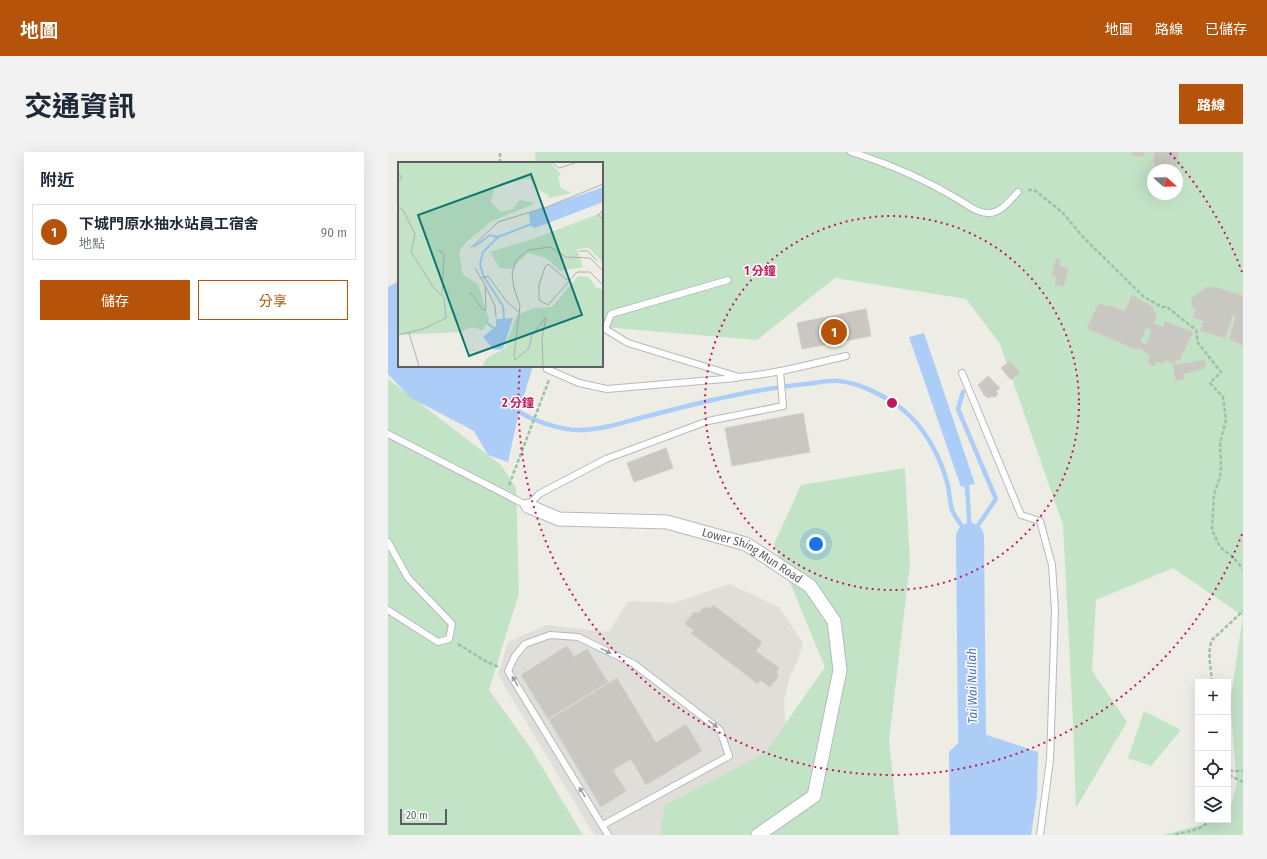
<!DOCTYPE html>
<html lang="zh-TW">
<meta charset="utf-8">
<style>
:root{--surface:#fff;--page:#f2f2f3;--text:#1f2937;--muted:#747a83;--line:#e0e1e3;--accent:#b45309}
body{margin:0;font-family:"Fira Sans Condensed","Noto Sans TC",sans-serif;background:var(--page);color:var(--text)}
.controls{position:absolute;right:12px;bottom:12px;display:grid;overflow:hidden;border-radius:0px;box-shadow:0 4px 16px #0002}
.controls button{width:36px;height:36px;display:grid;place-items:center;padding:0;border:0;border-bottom:1px solid var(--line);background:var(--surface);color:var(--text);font:20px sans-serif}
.compass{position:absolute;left:759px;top:12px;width:36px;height:36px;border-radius:50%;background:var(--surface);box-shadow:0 4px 16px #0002;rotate:110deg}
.scale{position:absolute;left:12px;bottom:10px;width:47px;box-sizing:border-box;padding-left:4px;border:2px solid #5d5f64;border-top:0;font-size:11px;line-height:14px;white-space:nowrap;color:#5d5f64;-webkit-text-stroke:3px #fff;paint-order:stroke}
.you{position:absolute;left:428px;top:392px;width:14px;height:14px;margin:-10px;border:3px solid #fff;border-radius:50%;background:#1a73e8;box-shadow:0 0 0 6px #1a73e833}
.badge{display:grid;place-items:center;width:26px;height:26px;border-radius:50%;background:var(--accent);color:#fff;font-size:13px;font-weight:700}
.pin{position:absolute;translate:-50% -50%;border:2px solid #fff;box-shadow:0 1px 4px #0006}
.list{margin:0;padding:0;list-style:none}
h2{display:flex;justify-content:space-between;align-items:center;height:52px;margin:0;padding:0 16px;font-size:17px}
h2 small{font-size:13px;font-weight:400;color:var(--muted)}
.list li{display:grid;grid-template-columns:26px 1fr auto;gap:12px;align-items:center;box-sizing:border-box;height:56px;margin:0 8px 8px;padding:0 8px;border:1px solid var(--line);border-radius:0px}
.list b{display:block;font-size:15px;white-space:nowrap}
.list p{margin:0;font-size:13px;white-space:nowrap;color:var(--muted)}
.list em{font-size:13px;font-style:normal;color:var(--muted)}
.actions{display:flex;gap:8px;padding:12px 16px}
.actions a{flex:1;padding:9px 0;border:1px solid var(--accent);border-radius:0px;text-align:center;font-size:14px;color:var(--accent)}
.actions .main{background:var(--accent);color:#fff}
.icon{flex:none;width:22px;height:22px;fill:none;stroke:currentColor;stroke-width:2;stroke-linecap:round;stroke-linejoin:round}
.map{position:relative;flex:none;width:855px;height:683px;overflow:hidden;border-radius:0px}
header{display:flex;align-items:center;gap:24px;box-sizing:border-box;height:56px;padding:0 20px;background:var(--accent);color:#fff}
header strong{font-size:19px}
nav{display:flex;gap:22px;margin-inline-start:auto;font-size:14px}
.intro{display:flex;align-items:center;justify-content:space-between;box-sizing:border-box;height:96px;padding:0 24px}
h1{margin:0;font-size:28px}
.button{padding:10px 18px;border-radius:0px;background:var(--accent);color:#fff;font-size:14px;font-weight:700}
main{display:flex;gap:24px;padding:0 24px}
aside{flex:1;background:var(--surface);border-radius:0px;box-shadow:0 4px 16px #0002}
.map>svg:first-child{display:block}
.industrial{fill:#e0ded9}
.green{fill:#c3e3c7;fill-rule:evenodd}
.water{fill:#abcdf7}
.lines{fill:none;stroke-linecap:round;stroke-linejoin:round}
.stream{stroke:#abcdf7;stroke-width:4.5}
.river{stroke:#abcdf7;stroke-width:28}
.building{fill:#c9c7c2;stroke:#d2cfc4;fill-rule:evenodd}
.service-casing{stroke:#b7b9be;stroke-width:8}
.minor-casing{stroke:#b7b9be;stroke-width:15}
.path{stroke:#9cc1ab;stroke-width:2.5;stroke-dasharray:4 2;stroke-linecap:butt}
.service{stroke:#fff;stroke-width:6}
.minor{stroke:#fff;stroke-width:13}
.oneway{fill:#9e9fa2}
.ring{fill:none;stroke:#c2185b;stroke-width:2;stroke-dasharray:2 4}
.labels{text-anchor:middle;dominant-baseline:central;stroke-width:3;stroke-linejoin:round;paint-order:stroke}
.street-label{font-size:12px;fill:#5d5f64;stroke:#fff}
.water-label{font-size:13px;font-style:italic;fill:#5076b9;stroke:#fff}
.inset-river{fill:none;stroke:#abcdf7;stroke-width:2}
.inset-road{fill:none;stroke:#b0b0ad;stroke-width:1}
.view{fill:#0f766e;fill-opacity:0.15;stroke:#0f766e;stroke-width:2}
.inset-edge{fill:none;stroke:#5d5f64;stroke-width:2}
.centre{fill:#c2185b;stroke:#fff;stroke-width:2}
.ring-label{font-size:12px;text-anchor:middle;font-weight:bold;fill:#c2185b;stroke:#fff;stroke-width:3;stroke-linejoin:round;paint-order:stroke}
</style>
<header>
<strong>地圖</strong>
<nav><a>地圖</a><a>路線</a><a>已儲存</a></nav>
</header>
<div class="intro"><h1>交通資訊</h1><a class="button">路線</a></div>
<main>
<aside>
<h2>附近<small></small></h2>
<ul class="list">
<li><span class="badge">1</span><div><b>下城門原水抽水站員工宿舍</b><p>地點</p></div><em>90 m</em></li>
</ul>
<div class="actions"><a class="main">儲存</a><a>分享</a></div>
</aside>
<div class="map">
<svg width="855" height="683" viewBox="0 0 855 683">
<rect width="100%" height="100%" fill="#eeede5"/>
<!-- industrial -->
<polygon class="industrial" points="341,432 391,455 415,491 410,508 401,527 396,549 398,583 281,683 206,683 110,523 120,490 158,473 221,480 240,449 285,451"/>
<!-- green -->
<g class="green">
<path d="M147 0H855V464L785 416 708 448 704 519 739 570 688 656 685 570 675 373 612 192 578 147 447 126 369 188 228 176H214V11H148ZM765 18H789V42H765Z"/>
<polygon points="0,227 113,313 128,336 131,441 101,538 144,598 195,683 0,683"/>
<polygon points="517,316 522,412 501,588 511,683 272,683 277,653 377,601 437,515 386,392 413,333"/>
<polygon points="855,465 855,683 774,683 833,668 840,668 840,663 849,631 842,550"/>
<polygon points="756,559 793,578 763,614 740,606"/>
</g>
<!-- water -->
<g class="water">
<polygon points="9,130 11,130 11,214 145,214 131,260 120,310 100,303 86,279 23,246 0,222 0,135"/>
<polygon points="536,181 587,332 573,335 521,185"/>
<polygon points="584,578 650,600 649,644 643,683 562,683 561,600"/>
</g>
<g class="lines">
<!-- stream -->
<g class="stream">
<polyline points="575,240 570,257 608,347 582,385"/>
<path d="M128 257C140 268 174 278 190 278 216 278 239 269 264 263 314 250 366 237 418 232 428 231 441 228 451 229 472 231 497 244 514 257 536 274 552 304 559 330 562 340 561 351 565 360 569 369 577 377 582 385"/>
<polyline points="577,329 579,334 582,383"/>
</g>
<!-- river -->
<polyline class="river" points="582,385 585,683"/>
</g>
<!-- building -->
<g class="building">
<polygon points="744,0 758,0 758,1 756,1 755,5 743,3"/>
<polygon points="767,0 791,0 787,17 767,14 767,10 765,10"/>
<polygon points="668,106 672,107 671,114 680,116 676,135 667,133 669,125 664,124"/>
<polygon points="828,135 855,144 855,194 841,187 848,164 845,163 837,186 812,179 816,169 805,166 808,156 803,155 804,146 817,136"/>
<path d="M744 143 763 154 769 163 766 172 775 175 777 169 805 180 791 209 788 208 786 212 777 208 775 212 768 209 766 214 760 211 762 203 750 195 749 198 699 176 711 151 721 155V153L737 159ZM758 176 764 178 758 192 752 190Z"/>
<polygon points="478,157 483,184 414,197 409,171"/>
<polygon points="817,208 818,215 816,215 816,217 795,222 796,227 788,229 785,213"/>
<polygon points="622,209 632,221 623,228 613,216"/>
<polygon points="600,224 612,236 608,239 610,242 606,246 604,244 601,246 596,243 590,233"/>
<polygon points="415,261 422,300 344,314 337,276"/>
<polygon points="278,296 285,316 246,330 239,311"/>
<polygon points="325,453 374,490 368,499 391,516 389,519 390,525 382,535 372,528 370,532 303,481 306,478 297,472 305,461 312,460 315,456 319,455 322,457"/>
<polygon points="179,494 186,505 199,497 220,530 160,567 133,523"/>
<polygon points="229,526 268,591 298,572 314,599 258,633 243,607 225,618 238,639 213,655 161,568"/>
</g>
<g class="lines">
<defs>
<g id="service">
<path d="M463 0C502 12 538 28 573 49 581 54 591 62 601 61 613 61 622 48 630 40"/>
<path d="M340 128 223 162 217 177 240 191 351 225C388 222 423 212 458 204"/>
<polyline points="159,217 191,231 219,237 348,226"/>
<polyline points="574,221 633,363 652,369 664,413 667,458 662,608 652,683"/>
<polyline points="0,282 140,354 151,342 218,307 320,269 395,254 392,219"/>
<polyline points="0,390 20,426 64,472 61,487 50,490 0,458"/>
<polyline points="215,673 341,604 332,578 246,512 190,485 162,483 137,492 127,504 120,519 220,683"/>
</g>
<g id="minor">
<path id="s1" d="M140 354 171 367 279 370 358 392 422 434 446 469 452 518 426 644 370 683"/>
</g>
</defs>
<!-- service casing -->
<use href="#service" class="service-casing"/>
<!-- minor casing -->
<use href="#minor" class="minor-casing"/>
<!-- path -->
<g class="path">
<polyline points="112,11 112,0"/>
<polyline points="640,38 646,38 649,40 675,61 695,85 756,145 774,155 779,155 808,178 810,191 833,220 822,231 835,245 838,268 832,291 833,314 832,325 826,342 824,378 832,395 845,405 855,417"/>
<polyline points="121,333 161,228"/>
<polyline points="70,492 99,510 111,515"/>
<path d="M824 530C823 517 819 500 824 488L855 459"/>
<polyline points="840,616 841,623 840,628"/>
<polyline points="841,619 855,619"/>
<polyline points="841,623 855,630"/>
<path d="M787 683 789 682C802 679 813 678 822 668"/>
</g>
<!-- service -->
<use href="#service" class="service"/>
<!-- minor -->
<use href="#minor" class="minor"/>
</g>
<!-- one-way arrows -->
<defs><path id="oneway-solid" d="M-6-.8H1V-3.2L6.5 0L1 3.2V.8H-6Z"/></defs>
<g class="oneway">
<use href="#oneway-solid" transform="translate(218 499) rotate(26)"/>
<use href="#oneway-solid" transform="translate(127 529) rotate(-121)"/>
<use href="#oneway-solid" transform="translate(325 572) rotate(37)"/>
<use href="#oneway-solid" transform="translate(194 640) rotate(-122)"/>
</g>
<!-- distance rings -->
<g class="ring">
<circle cx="504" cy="251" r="187"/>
<path d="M854 382A374 374 0 0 1 132 215M782 1A374 374 0 0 1 854 120"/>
</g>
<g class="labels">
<!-- street labels -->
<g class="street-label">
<text stroke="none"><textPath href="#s1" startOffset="234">Lower Shing Mun Road</textPath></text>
</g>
<!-- water labels -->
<g class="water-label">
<text transform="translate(584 534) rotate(-91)">Tai Wai Nullah</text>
</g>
</g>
<!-- overview -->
<g transform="translate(10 10)">
<rect width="205" height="205" fill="#eeede5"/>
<path d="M0 1H153L163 12 160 15 163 26 174 31 151 36 150 33 139 27 131 16 97 25 93 40 103 50 115 47 121 38 138 41 92 60 66 82 61 90 65 113 80 122 91 158 85 168 74 165 62 170 0 173ZM205 50V101L191 86 179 87 185 105 162 109 148 96 130 91 113 107 102 106 92 90 138 76ZM180 114 191 115 198 125 205 128V204H84L89 196 107 186 119 153 136 146 154 145Z" fill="#c3e3c7"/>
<path d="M205 25V40L137 66 132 63 131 51ZM115 156 105 187 96 188 85 175 98 164V157Z" fill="#abcdf7"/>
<path class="inset-river" d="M100 75 85 90 82 102 85 113 105 144 106 157M100 75 136 61M76 85 92 73 99 75M88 160 99 169"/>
<path class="inset-road" d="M155 1 161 6 177 1M0 10 4 16 0 20M0 45 5 48 17 72 13 90 36 126 46 136 48 156 25 167 0 173M205 48 200 53 205 58M73 86 100 60 149 45 205 22M40 88 46 92 44 133M181 89H190L199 99M84 116 90 114 109 140 121 150M169 118 150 102 147 105 141 123V138L150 143 179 110H192L205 123M88 125 97 144 98 155M72 130 85 148H88L87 123 77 106M11 171 21 204M145 204 144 177 148 155 134 173 131 186 117 198 116 193 122 144 116 126 114 112 118 98 130 88 152 85 168 95 192 96 205 109"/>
<path class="view" d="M133 12 184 153 71 194 20 53Z"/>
<rect width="205" height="205" class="inset-edge"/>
</g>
<circle cx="504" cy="251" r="6" class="centre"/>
<g class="ring-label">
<text x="372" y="123">1 分鐘</text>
<text x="130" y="255">2 分鐘</text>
</g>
</svg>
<div class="controls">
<button>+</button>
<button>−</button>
<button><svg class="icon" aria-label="locate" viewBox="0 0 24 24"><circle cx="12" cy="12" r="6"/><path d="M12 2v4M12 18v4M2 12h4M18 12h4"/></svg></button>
<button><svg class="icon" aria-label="layers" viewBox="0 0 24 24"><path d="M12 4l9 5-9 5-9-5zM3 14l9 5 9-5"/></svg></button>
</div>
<svg class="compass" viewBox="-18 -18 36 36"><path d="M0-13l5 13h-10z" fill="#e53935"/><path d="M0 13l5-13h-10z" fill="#747a83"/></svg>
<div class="scale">20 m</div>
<div class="you"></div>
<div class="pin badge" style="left:446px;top:180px">1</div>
</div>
</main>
